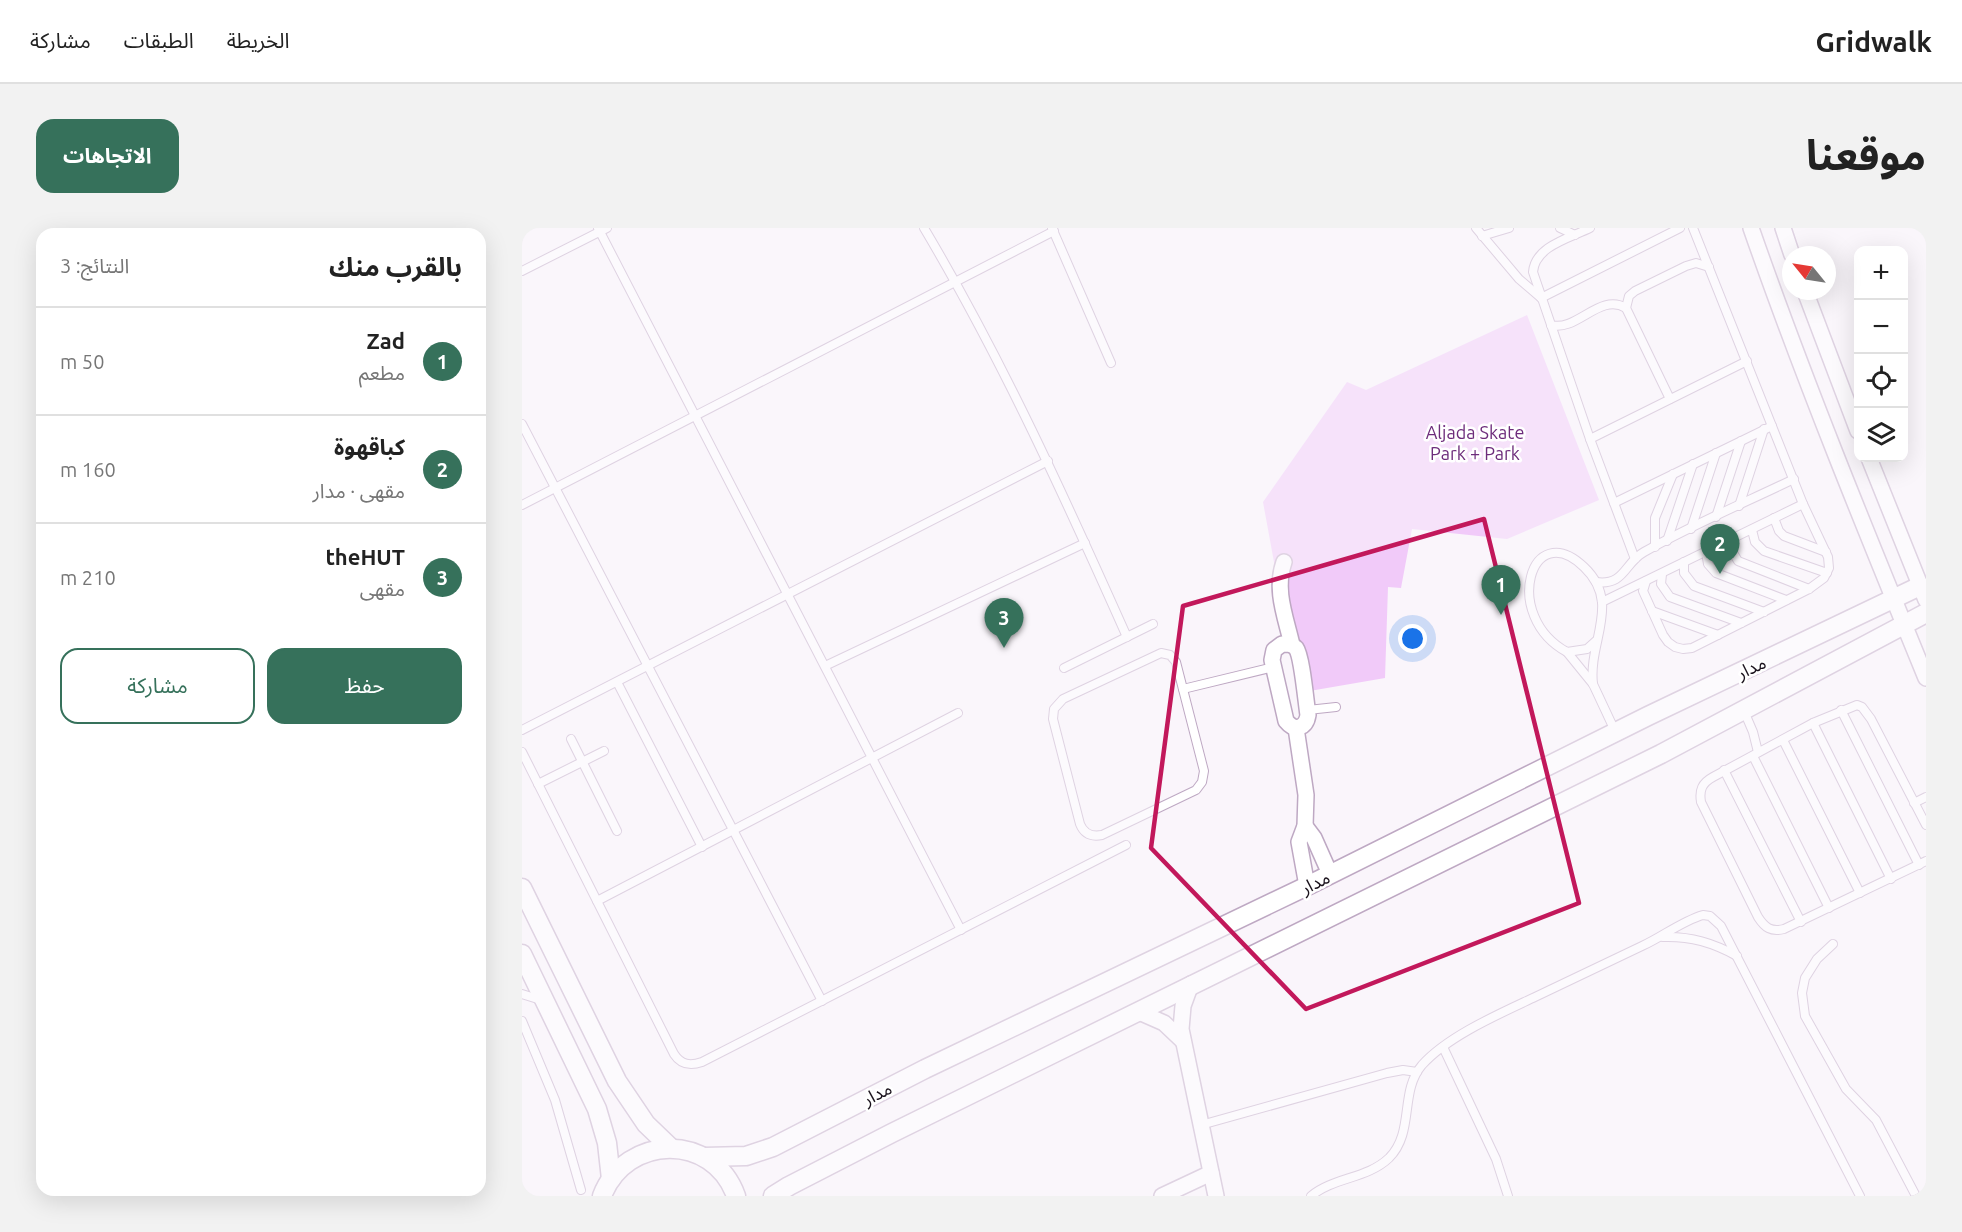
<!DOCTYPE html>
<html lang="ar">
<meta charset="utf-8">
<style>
:root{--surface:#fff;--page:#f2f2f2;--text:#222;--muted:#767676;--line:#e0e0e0;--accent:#36715b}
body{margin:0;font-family:Ubuntu,"Noto Sans Arabic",sans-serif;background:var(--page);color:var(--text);direction:rtl}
.controls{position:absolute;right:18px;top:18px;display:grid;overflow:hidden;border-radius:12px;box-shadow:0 6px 24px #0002}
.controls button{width:54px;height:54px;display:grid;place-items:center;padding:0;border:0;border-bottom:2px solid var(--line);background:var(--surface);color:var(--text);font:30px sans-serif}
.compass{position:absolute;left:1260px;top:18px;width:54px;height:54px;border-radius:50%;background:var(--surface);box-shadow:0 6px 24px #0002;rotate:300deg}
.you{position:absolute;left:891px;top:411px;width:21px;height:21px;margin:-15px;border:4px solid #fff;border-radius:50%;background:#1a73e8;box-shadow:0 0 0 9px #1a73e833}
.badge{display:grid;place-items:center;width:39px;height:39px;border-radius:50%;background:var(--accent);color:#fff;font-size:20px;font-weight:700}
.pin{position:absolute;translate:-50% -50px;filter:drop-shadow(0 2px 3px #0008)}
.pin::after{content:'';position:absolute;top:32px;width:21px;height:18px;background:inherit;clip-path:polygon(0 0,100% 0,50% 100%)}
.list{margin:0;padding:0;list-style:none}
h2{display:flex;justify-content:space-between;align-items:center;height:78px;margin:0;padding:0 24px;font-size:26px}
h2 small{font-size:20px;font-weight:400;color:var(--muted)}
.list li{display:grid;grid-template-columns:39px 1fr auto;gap:18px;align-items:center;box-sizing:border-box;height:108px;padding:0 24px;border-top:2px solid var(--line)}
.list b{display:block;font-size:22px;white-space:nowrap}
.list p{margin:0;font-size:20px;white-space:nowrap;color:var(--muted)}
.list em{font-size:20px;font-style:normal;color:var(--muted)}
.actions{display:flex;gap:12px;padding:18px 24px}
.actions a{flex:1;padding:14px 0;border:2px solid var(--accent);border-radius:18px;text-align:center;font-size:21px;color:var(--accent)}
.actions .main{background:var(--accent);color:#fff}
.icon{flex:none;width:33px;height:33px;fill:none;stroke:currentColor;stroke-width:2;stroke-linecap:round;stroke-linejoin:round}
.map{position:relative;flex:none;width:1404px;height:968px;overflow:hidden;direction:ltr;border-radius:18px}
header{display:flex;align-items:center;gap:36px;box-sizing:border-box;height:84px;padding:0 30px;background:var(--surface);border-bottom:2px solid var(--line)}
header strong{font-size:28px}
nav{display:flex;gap:33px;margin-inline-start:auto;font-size:21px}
.intro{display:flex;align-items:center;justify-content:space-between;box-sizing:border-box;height:144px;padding:0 36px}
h1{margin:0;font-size:42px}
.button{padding:15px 27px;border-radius:18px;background:var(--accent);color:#fff;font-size:21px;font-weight:700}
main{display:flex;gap:36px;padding:0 36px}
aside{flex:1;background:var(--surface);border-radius:18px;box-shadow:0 6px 24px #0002}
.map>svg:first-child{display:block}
.green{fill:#f1caf9}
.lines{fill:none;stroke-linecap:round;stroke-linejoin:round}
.service-casing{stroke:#bea8c3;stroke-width:10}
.minor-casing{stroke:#bea8c3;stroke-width:18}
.tertiary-casing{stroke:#bea8c3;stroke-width:21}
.service{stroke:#fff;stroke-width:8}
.minor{stroke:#fff;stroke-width:15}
.tertiary{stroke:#fff;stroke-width:18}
.marked{fill:none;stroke:#c2185b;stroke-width:4.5;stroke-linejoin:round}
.labels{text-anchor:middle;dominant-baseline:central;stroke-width:5;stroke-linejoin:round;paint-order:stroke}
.park-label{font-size:18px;fill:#6d2c7b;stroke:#fff}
.street-label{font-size:18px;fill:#1a121c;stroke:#fff}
</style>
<header>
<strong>Gridwalk</strong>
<nav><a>الخريطة</a><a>الطبقات</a><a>مشاركة</a></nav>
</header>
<div class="intro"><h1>موقعنا</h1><a class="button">الاتجاهات</a></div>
<main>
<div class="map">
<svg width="1404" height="968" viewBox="0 0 1404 968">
<rect width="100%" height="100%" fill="#faf5fb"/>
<!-- green -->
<polygon class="green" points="1005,87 1077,272 985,311 890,301 879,360 866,359 863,450 776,465 741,274 825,154 844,162"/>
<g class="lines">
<defs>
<g id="service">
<polyline points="76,0 439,702"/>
<path d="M402 0C480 131 543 270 605 409"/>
<polyline points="530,0 589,135"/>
<polyline points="954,0 997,51 1018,69"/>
<polyline points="1038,0 1053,7"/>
<path d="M1068 0C1048 10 1013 18 1011 44L1068 211 1113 331"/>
<polyline points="960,8 987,0"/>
<polyline points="0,43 85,0"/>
<polyline points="1019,70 1158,0"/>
<path d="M1029 97C1055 104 1078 64 1104 80"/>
<polyline points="1148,171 1104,80 1107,68 1113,63 1164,38 1174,35 1187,39"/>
<polyline points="0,196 300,773"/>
<polyline points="1068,211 1225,133"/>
<polyline points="1092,275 1250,198"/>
<polyline points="0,277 532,3"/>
<polyline points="1217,278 1242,201"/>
<polyline points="1194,289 1219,213"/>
<polyline points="1252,290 1257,303 1262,308 1304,324"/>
<polyline points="1169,301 1194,225"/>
<polyline points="1230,302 1233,314 1242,323 1305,345"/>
<polyline points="1210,311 1210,323 1216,333 1287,361"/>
<polyline points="1145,313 1171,236"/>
<polyline points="1133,319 1133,290 1151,246"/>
<polyline points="1184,324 1186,336 1194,345 1264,372"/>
<polyline points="1162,334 1162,345 1172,358 1242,384"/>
<polyline points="1140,346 1139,356 1148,369 1219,395"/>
<polyline points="1124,353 1121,363 1141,407 1146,414 1153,419 1161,421 1170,420 1287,361 1302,350 1307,340 1306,329 1281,276 1171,0"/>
<path d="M1074 354C1103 358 1102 335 1122 324 1170 297 1222 275 1272 251"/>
<polyline points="1080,374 1281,276"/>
<polyline points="1130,383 1196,407"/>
<polyline points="1045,424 1071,456 1093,503"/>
<path d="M639 425 648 427 654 434 682 543 680 554 674 562 580 607C570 609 562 606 558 596L531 491 532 481 541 471Z"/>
<polyline points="303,438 563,315"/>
<polyline points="542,440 631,396"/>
<polyline points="95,454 180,619"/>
<path d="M1071 456C1066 413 1100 375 1062 339 1009 288 979 388 1045 424L1065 421 1075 412"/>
<polyline points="661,461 752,439"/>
<polyline points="786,482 814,479"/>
<polyline points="1319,482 1397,637"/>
<polyline points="1222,483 1231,504 1236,524"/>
<polyline points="1291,495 1369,651"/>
<polyline points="0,502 526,233"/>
<polyline points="49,511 95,603"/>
<polyline points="1261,512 1338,665"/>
<path d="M0 524 152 826C159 837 168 838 180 834L604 617"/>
<polyline points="1231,528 1307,680"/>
<polyline points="1202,542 1279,694"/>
<polyline points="16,556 82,523"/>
<polyline points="1392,575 1404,569"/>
<path d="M1404 597 1349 491 1340 479 1335 477 1291 495 1191 549C1180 555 1177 562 1179 574L1236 689C1243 700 1249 704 1262 701L1404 633"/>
<polyline points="75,673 436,485"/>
<path d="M1141 709C1169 708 1191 715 1215 728"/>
<polyline points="1311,716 1295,731 1283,750 1280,765 1283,788 1324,861 1354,892 1394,968"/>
<polyline points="0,766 19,772"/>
<polyline points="0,793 33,872 59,962"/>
<polyline points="921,819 974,931 986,968"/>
<polyline points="679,897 865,845 881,842 895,844"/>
<path d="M789 968C812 949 845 951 867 930 893 904 877 864 900 837 926 808 977 786 1013 769 1048 752 1084 735 1120 718 1140 709 1160 693 1181 687L1188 688 1199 698 1338 968"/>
</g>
<g id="minor">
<path d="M1229 0C1282 152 1343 301 1404 450"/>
<polyline points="1261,0 1270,27"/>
<polyline points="1283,63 1336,203"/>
<polyline points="1347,230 1404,372"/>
<path d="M762 334C752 362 764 390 770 417"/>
<path d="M760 416C766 416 770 416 774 420 780 428 784 475 786 487 784 500 773 504 764 493L750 432 752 422Z"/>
<polyline points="774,500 784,567 783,598 777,614 785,658"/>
<polyline points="783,598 792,610 808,646"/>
<polyline points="669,756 661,778 659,801 694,968"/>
<polyline points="617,784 642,795 661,813"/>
<polyline points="640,968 689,945"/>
</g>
<g id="tertiary">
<polyline points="0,660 95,853 124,896 149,920"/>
<polyline points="0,726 75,881 85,915 89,951"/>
<polyline points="182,929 224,928 251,919 403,841 785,658 1126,488 1398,358"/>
<path d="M80 968C104 906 191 904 214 968"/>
<polyline points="251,968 267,958 370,905 1139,526 1404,385"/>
</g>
</defs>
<!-- service casing -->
<use href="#service" class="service-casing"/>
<!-- minor casing -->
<use href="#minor" class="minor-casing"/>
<!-- tertiary casing -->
<use href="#tertiary" class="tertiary-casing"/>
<!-- service -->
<use href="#service" class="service"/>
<!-- minor -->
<use href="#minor" class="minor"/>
<!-- tertiary -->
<use href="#tertiary" class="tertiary"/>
</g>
<!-- marked area -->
<path d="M0 0H1404V968H0ZM962 291 1057 675 784 781 629 620 661 378Z" fill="#faf5fb" fill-opacity=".55" fill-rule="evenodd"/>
<path class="marked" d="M962 291 1057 675 784 781 629 620 661 378Z"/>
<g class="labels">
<!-- park labels -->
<g class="park-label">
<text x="953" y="204">Aljada Skate<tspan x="953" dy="21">Park + Park</tspan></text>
</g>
<!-- street labels -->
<g class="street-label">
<text transform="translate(1229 439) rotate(-25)">مدار</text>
<text transform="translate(793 654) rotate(-26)">مدار</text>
<text transform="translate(355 865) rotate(-27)">مدار</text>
</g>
</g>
</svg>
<div class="controls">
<button>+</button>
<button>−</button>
<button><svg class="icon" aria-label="locate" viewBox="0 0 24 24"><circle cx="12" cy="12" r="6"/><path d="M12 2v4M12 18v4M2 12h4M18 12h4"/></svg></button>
<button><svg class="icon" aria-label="layers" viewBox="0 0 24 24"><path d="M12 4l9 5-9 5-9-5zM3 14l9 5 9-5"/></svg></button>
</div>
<svg class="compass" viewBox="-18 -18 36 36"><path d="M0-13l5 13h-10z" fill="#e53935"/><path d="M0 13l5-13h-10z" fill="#767676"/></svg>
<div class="you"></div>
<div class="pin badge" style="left:979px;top:387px">1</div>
<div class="pin badge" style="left:1198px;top:346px">2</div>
<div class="pin badge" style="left:482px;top:420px">3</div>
</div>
<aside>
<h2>بالقرب منك<small>النتائج: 3</small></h2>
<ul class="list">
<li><span class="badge">1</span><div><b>Zad</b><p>مطعم</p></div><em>50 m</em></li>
<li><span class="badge">2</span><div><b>كباقهوة</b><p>مقهى · مدار</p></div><em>160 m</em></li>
<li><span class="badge">3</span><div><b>theHUT</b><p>مقهى</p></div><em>210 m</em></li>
</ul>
<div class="actions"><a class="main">حفظ</a><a>مشاركة</a></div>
</aside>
</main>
